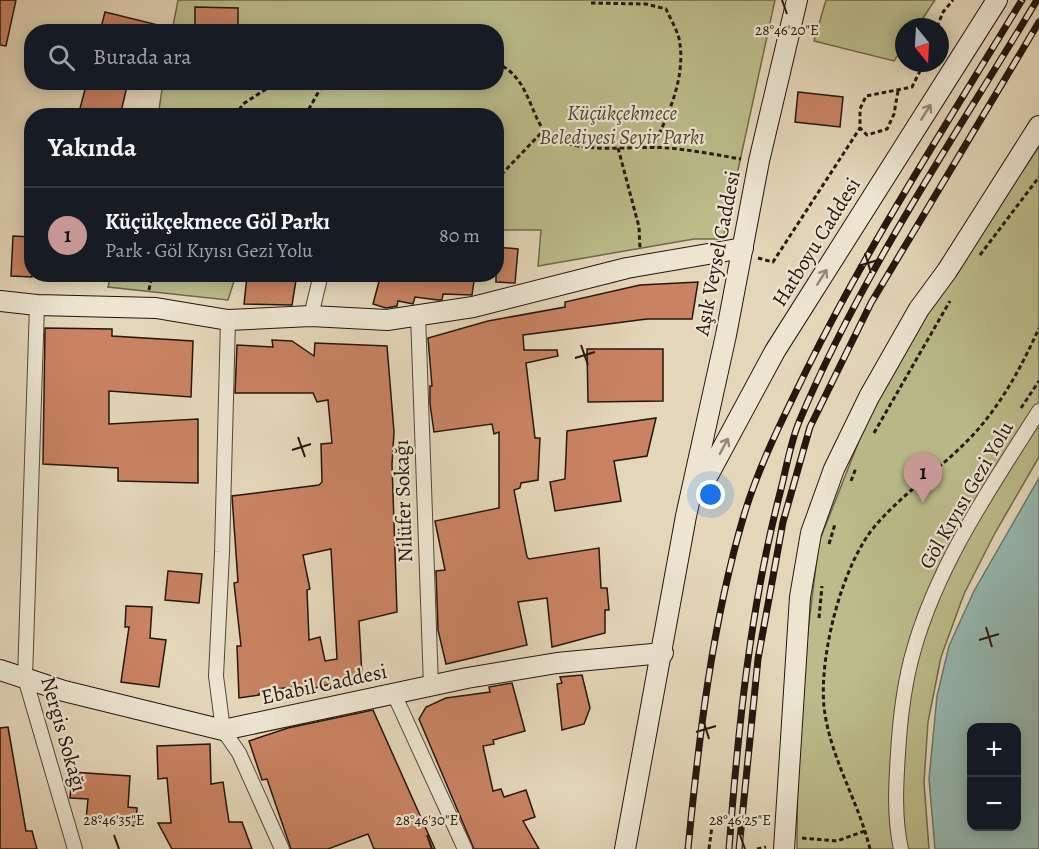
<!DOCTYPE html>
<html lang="tr">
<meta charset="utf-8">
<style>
:root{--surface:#171b24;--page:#242831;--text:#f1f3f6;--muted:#9ea1a6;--line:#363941;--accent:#c59692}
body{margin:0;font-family:Alegreya,serif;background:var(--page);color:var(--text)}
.controls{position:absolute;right:18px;bottom:18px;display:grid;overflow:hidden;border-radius:12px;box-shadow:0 3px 15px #0003}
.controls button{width:54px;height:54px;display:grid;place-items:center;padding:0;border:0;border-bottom:2px solid var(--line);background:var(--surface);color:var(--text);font:30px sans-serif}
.compass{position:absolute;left:895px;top:18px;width:54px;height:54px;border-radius:50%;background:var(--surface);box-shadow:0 3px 15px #0003;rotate:162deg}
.you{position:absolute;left:711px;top:495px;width:21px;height:21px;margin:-15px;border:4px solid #fff;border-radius:50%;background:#1a73e8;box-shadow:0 0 0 9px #1a73e833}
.badge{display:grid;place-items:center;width:39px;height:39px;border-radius:50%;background:var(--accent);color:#111;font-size:20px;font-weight:700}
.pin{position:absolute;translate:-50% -50px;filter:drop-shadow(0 2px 3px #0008)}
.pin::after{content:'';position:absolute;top:32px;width:21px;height:18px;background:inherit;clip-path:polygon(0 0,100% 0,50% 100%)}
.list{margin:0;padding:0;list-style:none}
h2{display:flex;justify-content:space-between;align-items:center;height:78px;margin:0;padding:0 24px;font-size:26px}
h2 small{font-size:20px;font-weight:400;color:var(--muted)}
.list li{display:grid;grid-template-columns:39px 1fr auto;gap:18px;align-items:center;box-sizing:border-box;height:96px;padding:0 24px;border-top:2px solid var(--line)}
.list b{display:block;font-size:22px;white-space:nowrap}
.list p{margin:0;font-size:20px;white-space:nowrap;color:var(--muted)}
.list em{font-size:20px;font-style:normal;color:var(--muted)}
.icon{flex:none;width:33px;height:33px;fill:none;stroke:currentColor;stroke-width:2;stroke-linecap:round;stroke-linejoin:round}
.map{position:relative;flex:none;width:1039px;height:849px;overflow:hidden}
.search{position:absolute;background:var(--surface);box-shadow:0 3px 15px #0003;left:24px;top:24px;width:480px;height:66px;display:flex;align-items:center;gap:15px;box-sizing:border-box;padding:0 21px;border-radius:24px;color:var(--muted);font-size:22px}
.panel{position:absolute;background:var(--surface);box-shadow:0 3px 15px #0003;left:24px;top:108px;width:480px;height:174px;border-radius:24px}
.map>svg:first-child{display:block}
.green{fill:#bbbc8a;stroke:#70694c;stroke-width:1.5}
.water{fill:#95b9b2;stroke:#687871;stroke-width:1.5;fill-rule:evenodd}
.building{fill:#c98363;stroke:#25160f;stroke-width:1.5;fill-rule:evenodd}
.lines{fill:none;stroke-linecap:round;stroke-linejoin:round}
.street-casing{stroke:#55463a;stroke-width:16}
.secondary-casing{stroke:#25160f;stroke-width:22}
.path{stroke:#25160f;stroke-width:3;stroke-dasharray:4.5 3;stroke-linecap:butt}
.street{stroke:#ede5d2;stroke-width:14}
.secondary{stroke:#ede5d2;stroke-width:20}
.rail-casing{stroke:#25160f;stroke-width:7}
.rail{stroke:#ede5d2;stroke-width:4.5;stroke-dasharray:14;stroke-linecap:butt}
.oneway{stroke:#93887a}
.ticks{fill:none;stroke:#25160f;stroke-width:2}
.labels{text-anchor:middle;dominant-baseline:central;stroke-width:4.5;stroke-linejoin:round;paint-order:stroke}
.park-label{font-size:21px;font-style:italic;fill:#524834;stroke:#ede5d2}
.street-label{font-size:21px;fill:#25160f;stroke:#ede5d2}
.ticks-label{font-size:15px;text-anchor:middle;fill:#25160f;stroke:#ede5d2;stroke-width:4.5;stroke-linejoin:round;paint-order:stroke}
</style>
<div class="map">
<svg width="1039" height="849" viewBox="0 0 1039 849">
<rect width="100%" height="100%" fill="#e4d7b9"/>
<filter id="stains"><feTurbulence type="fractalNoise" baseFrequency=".00333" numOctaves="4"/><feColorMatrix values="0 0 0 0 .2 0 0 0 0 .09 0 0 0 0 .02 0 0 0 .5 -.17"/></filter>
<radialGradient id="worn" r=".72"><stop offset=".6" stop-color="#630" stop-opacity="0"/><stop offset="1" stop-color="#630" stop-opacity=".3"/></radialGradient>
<!-- green -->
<g class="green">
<polygon points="178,0 775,0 723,239 694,239 538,266 541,230 497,230 496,116 158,116 163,83 496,82 496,32 172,31"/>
<polygon points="826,0 935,0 917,27 904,27 904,46 894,61 814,41"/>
<polygon points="1039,147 1039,457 995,533 964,594 941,657 928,722 924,782 929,849 797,849 798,711 819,542 874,403 927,311"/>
<polygon points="111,275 111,274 236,275 228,300 108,287"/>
</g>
<!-- water -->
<path class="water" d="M1039 478V849H935L929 779 937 696 949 646 974 591ZM972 728H1016V826H972Z"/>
<!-- building -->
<g class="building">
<polygon points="0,0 16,0 6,46 0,45"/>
<polygon points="195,7 238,8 238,32 195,32"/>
<polygon points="105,12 162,26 161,32 100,32"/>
<polygon points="87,82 128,82 120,116 78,116"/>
<polygon points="798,92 843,97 840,127 795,122"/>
<polygon points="13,236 32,237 32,277 11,276"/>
<polygon points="496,247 518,249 515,283 496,282"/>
<polygon points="263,274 297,274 292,305 244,304 247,276 262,278"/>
<polygon points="381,274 475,274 472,295 443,294 442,300 438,300 415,297 413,304 398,301 397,306 386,308 373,304"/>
<polygon points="698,282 692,319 647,319 523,335 524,350 557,350 558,356 526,363 535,438 540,438 538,480 521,483 520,488 514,490 527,557 529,559 599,548 601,588 607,588 609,610 605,610 605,633 552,647 547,598 518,602 527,645 446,664 438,630 436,571 445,570 435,521 499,508 499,432 494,434 492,424 434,432 430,404 430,386 432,386 428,338 488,321 565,307 565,302 640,285"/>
<polygon points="45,328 112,329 112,336 193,341 191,397 109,391 109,424 198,419 198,483 118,481 118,468 43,464"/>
<path d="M272 340 292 341 314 356 315 343 387 346 394 432 392 464 397 612 359 621 362 676 292 694V687L260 691 259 695 239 698 237 646H241L234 583 238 582 232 496 319 485 322 482 321 444 332 443 328 400 317 402 313 393H235L237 345 273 347ZM331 549 337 659 325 661 320 637 309 640 307 590 310 589 303 555Z"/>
<polygon points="587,349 663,349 663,401 588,402"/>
<polygon points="656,418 647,456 614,461 621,501 555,511 550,482 565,479 567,431"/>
<polygon points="168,571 202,574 199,603 165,600"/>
<polygon points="126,606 152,607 150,638 166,640 159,687 121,682 129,627 125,627"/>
<polygon points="582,675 590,708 584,724 562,730 557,684 562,683 560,677"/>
<polygon points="512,683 525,731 493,740 494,744 483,746 493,791 501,789 504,797 526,790 535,817 523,821 539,849 474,849 419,719 426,707 446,698 490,692 489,687"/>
<polygon points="373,710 435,849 374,849 368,834 328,849 291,849 267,779 262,780 249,741 288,728"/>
<polygon points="8,727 26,831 32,831 37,849 0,849 0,728"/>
<polygon points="210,744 211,784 223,782 229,822 242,822 252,849 172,849 158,823 171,823 167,778 158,779 157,746"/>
<polygon points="72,772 130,776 128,807 137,808 136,826 86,820 88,799 70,798"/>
</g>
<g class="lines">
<defs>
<g id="street">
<polyline points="37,305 25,678 75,849"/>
<polyline points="418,315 431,686"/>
<polyline points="311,316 321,274"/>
<polyline points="228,320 222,552 216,676 223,730 239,753 282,849"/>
<polyline points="394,694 465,849"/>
<path d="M901 849C894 818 896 784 898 753 900 719 904 683 914 649 939 562 991 487 1039 411"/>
</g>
<g id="secondary">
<polyline points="0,301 37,305 156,308 228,320 311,316 387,320 473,307 627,268 743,248"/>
<polyline points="699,492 775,351 997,0"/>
<polyline points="0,670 64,691 223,730 467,678 557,663 663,653"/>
<polyline points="625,849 686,516 726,335 759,161 797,0"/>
<polyline points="784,849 800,597 811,533 834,469 869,397 919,309 947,271 1039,126"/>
</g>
</defs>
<!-- street casing -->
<use href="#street" class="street-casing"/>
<!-- secondary casing -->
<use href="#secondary" class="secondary-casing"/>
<!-- path -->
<g class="path">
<path d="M591 3 646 4 666 9C671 20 679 33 680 44 685 80 667 118 652 149"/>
<polyline points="937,27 943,12 953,0"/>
<path d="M496 63C533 77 530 127 553 138 587 155 631 145 668 148 692 150 717 155 741 159"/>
<polyline points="898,91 894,114 887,129 867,135 860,128 860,109 866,96 912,87 924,63"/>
<polyline points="235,116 243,104 277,82"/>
<polyline points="305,116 324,82"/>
<polyline points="618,148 639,227 640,249"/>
<polyline points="496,180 544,130"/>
<polyline points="980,255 1039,177"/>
<polyline points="758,258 773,262 860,128"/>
<polyline points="149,290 152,274"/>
<polyline points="1021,408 1039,381"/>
<polyline points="874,433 950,301"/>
<polyline points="851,481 856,468"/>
<polyline points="829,544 835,524"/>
<polyline points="819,618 822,586"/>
<polyline points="802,838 837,841 865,831"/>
<polyline points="709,849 712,826"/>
<polyline points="757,849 766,847"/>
<path d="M870 849C858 800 830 758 824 707 819 655 842 565 875 526 904 492 942 468 972 436 1001 405 1022 366 1039 328"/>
</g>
<!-- street -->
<use href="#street" class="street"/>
<!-- secondary -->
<use href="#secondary" class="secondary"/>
<defs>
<g id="rail">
<path d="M688 849C699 737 712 623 744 515 759 465 784 416 807 369 870 242 948 122 1022 0"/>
<path d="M729 849C738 730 750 609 780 493 786 470 790 444 799 422 861 274 955 137 1037 0"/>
<polyline points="739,849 758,659 783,522 810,427 871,303 1039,22"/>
</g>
</defs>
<!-- rail casing -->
<use href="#rail" class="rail-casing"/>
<!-- rail -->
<use href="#rail" class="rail"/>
</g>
<!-- one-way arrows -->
<defs><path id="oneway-shaft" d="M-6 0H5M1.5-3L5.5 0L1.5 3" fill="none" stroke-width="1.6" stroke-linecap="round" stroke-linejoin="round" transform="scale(1.5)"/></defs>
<g class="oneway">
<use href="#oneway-shaft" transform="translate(926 112) rotate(-58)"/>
<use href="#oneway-shaft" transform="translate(822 277) rotate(-58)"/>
<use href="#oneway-shaft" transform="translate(724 446) rotate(-62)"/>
</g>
<!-- ticks -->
<path class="ticks" d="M782 0 787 14M865 253 871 273M858 266 878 260M581 345 588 365M575 358 595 352M298 437 305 457M292 450 311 444M986 627 992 647M979 640 999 634M703 719 709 739M696 732 716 726M114 835 119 849M427 835 432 849M740 835 745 849"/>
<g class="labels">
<!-- park labels -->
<g class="park-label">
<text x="622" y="113">Küçükçekmece<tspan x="622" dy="24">Belediyesi Seyir Parkı</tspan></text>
</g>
<!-- street labels -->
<g class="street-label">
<text transform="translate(816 242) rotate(-58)">Hatboyu Caddesi</text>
<text transform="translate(717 253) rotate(-79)">Aşık Veysel Caddesi</text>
<text transform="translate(966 495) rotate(-60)">Göl Kıyısı Gezi Yolu</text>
<text transform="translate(403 501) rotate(-92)">Nilüfer Sokağı</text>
<text transform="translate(324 684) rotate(-12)">Ebabil Caddesi</text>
<text transform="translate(64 734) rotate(74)">Nergis Sokağı</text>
</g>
</g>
<g class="ticks-label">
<text x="787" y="35">28°46'20"E</text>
<text x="114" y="825">28°46'35"E</text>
<text x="427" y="825">28°46'30"E</text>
<text x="740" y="825">28°46'25"E</text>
</g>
<rect width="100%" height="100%" filter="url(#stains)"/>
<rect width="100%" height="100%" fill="url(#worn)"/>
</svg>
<div class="controls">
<button>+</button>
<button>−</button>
</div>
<svg class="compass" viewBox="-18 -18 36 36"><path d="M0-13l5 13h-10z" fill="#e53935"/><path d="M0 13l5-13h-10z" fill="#9ea1a6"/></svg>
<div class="you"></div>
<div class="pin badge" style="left:923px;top:503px">1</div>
<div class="search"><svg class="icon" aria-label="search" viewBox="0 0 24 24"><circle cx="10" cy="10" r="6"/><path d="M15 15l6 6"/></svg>Burada ara</div>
<section class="panel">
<h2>Yakında<small></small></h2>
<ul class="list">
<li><span class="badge">1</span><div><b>Küçükçekmece Göl Parkı</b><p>Park · Göl Kıyısı Gezi Yolu</p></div><em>80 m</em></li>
</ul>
</section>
</div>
